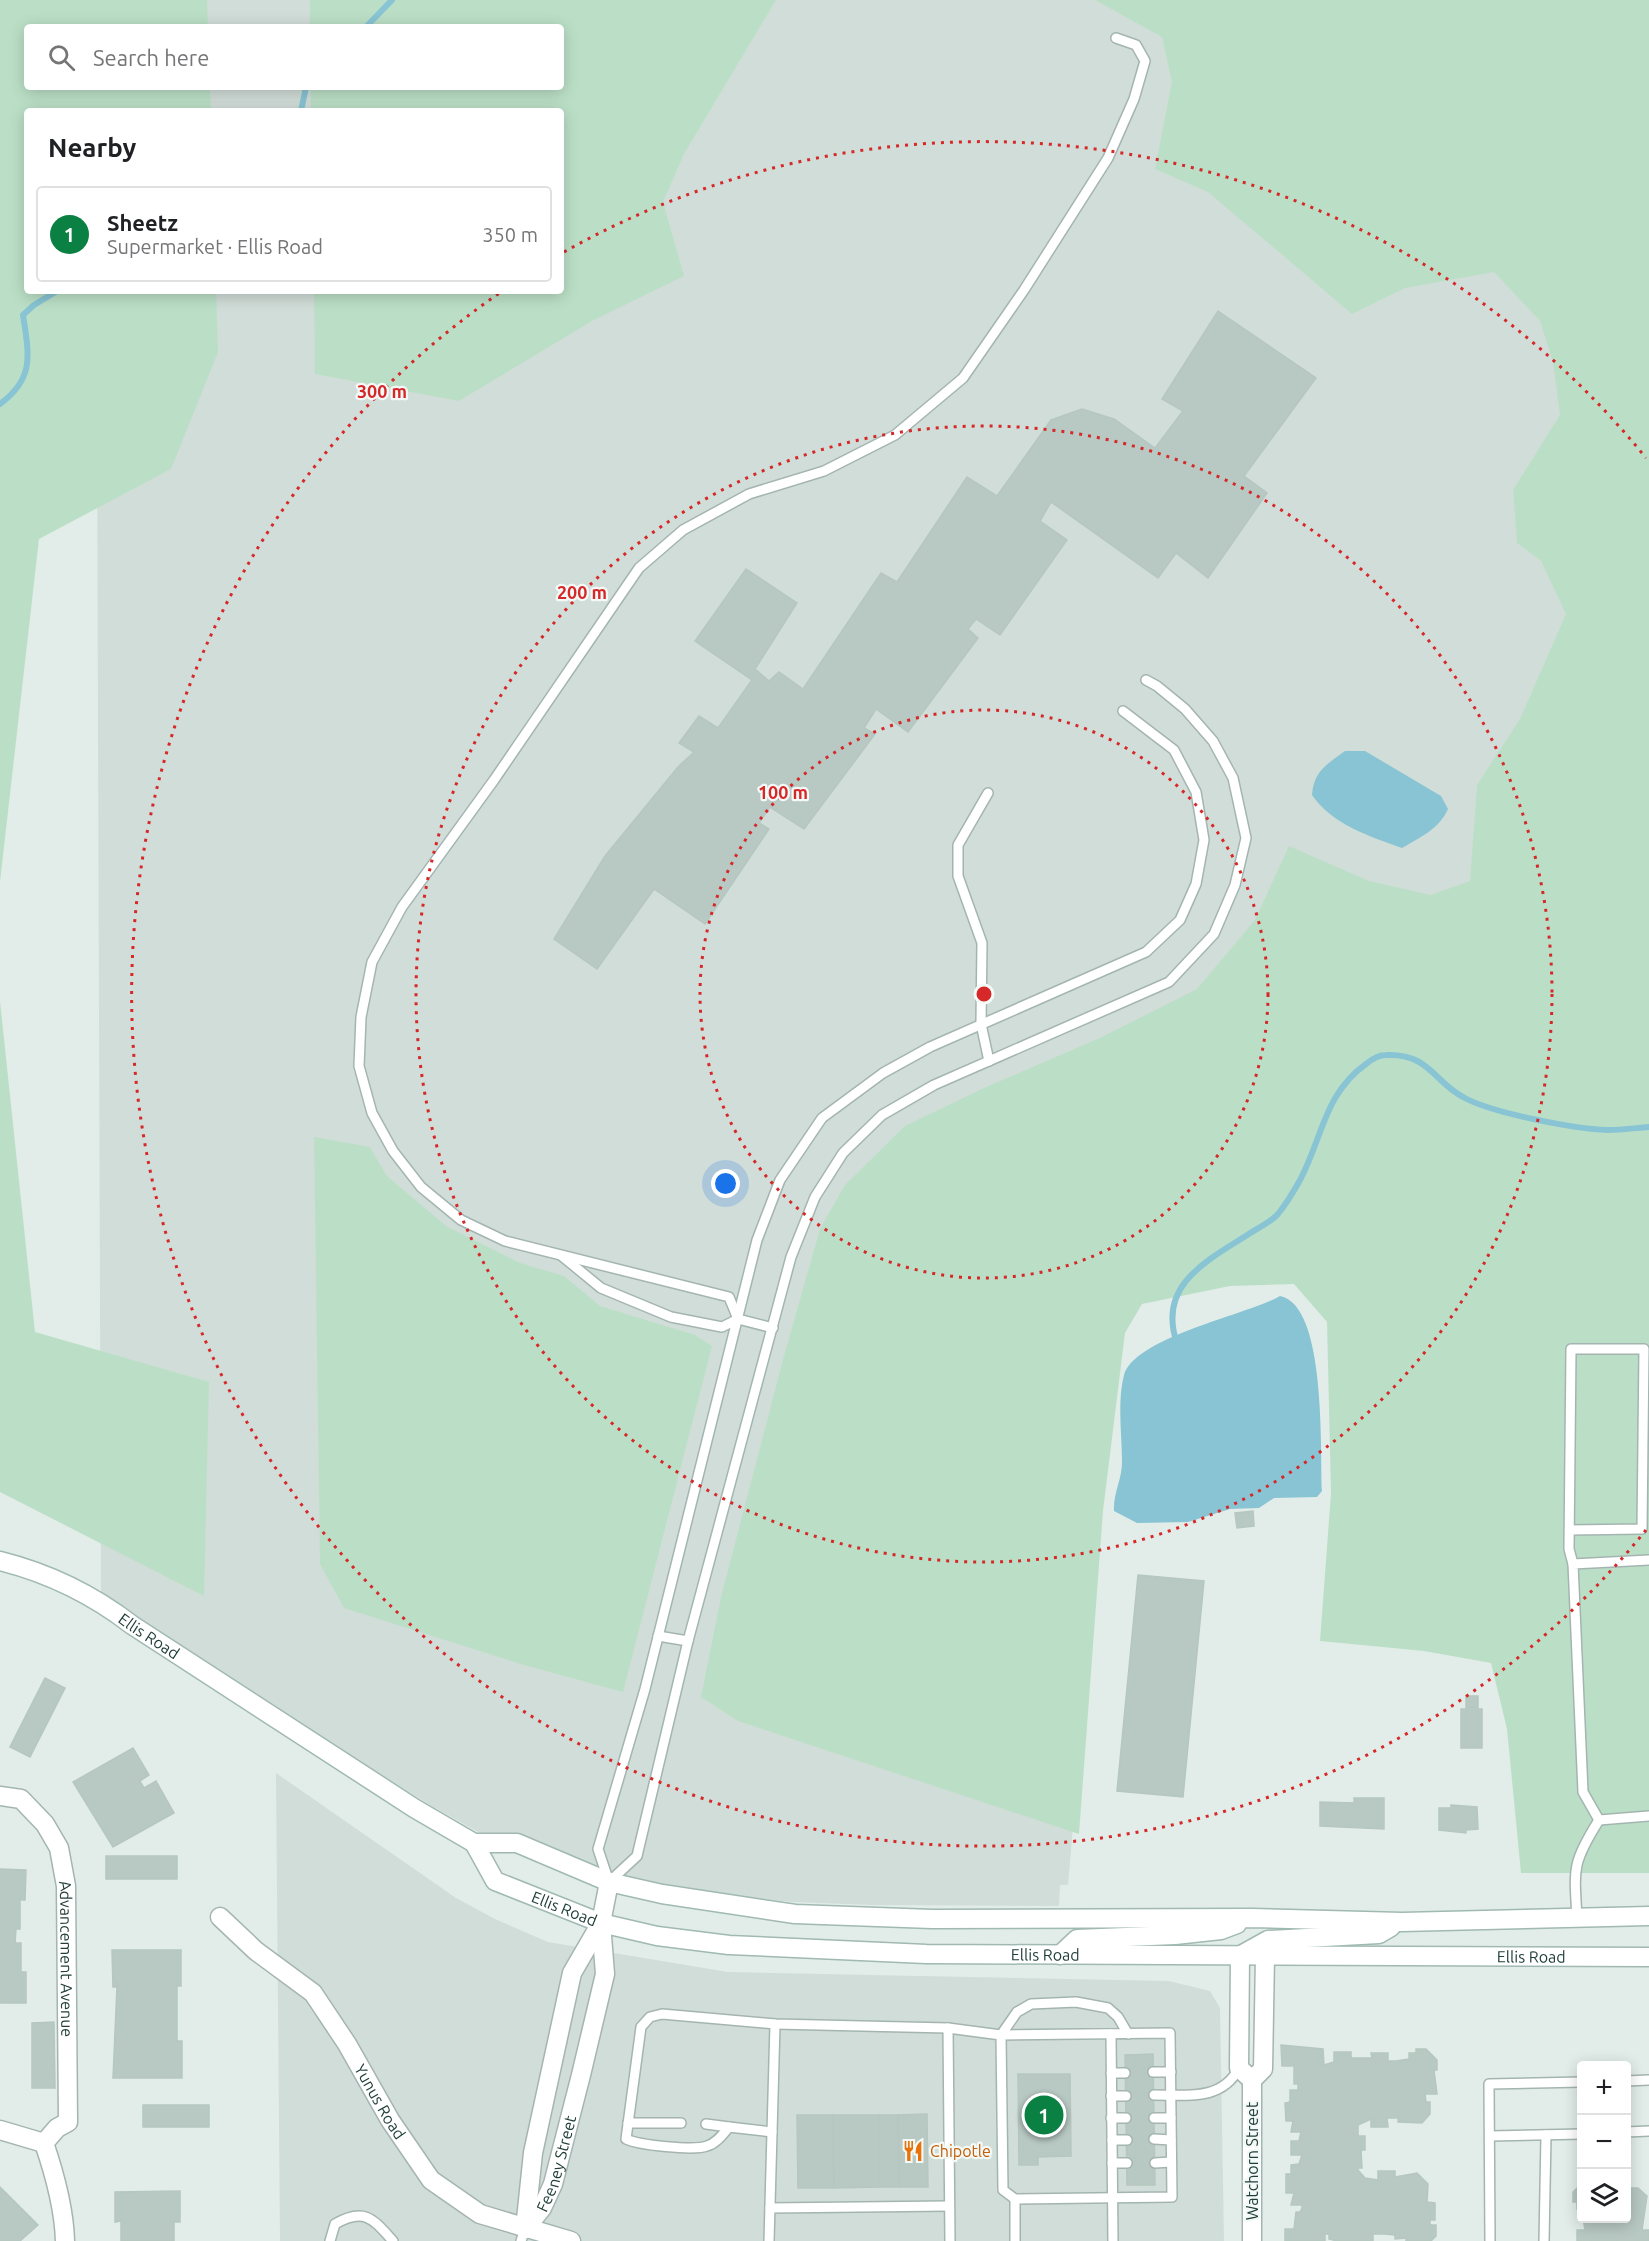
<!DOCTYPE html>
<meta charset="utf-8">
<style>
:root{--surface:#fff;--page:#f2f2f2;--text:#202124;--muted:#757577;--line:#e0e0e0;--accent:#0b8043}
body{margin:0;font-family:Ubuntu,sans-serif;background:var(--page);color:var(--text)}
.controls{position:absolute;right:18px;bottom:18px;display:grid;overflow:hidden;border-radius:6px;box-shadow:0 3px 15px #0003}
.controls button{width:54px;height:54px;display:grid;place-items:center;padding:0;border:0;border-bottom:2px solid var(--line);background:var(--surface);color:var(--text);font:30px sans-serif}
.you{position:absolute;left:726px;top:1184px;width:21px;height:21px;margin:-15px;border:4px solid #fff;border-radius:50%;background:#1a73e8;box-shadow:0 0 0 9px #1a73e833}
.badge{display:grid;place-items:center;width:39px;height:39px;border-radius:50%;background:var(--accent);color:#fff;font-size:20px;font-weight:700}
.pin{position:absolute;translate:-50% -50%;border:3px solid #fff;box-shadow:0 2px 6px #0006}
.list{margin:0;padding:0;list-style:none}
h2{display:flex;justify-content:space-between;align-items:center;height:78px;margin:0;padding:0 24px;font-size:26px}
h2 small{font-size:20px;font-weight:400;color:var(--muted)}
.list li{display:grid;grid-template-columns:39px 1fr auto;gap:18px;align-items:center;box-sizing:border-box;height:96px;margin:0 12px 12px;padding:0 12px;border:2px solid var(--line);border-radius:6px}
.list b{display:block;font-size:22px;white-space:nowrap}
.list p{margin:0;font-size:20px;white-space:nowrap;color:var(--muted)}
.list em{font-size:20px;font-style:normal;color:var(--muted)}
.icon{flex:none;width:33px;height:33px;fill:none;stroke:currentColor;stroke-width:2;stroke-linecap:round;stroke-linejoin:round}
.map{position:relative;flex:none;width:1649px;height:2241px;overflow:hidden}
.search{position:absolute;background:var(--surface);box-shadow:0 3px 15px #0003;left:24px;top:24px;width:540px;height:66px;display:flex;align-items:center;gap:15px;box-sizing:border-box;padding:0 21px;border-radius:6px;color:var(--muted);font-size:22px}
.panel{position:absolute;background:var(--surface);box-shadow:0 3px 15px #0003;left:24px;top:108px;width:540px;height:186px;border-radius:6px}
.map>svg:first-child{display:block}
.built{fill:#d1ddd8;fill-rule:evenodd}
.green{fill:#bbdfc6}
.water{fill:#88c4d4}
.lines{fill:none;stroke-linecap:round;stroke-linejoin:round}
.stream{stroke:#88c4d4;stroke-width:6}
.building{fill:#b8c8c2;stroke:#b5c7c0;stroke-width:1.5}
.lane-casing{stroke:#a4b5b1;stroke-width:12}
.street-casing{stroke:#a4b5b1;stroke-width:21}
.secondary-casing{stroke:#a0b9b2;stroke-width:21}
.lane{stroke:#fff;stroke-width:9}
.street{stroke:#fff;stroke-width:18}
.secondary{stroke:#fff;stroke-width:18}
.ring{fill:none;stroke:#d62828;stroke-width:3;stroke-dasharray:3 6}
.labels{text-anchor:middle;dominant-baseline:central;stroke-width:4.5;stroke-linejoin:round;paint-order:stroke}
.street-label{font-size:16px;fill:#213f39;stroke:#f3f9f7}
.food-label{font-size:16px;fill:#c56008;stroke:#f3f9f7;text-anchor:start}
.centre{fill:#d62828;stroke:#f3f9f7;stroke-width:3}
.ring-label{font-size:18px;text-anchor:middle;font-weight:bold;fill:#d62828;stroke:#f3f9f7;stroke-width:4.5;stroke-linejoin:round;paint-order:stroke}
</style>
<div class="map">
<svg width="1649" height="2241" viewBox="0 0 1649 2241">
<rect width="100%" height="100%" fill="#e2ede9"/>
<!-- built -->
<g class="built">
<path d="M0 0H1649V1069L1137 1082 1068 1885H1060L1059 1906 872 1905 793 1902 700 1893 610 1880 510 1850 432 1806 101 1601 97 425 42 291H561V111H27ZM27 27H561V87H27Z"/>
<polygon points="276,1773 456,1898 495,1919 548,1942 728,1972 1169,1981 1210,1991 1220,2008 1224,2241 280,2241"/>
</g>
<!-- green -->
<g class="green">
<polygon points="0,0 207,0 208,27 27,27 27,87 210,87 211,111 27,111 27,291 216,291 218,352 171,469 39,539 0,882"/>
<polygon points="310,0 776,0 684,154 663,202 684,276 592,321 459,401 315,374 314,291 561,291 561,111 311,111 311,87 561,87 561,27 310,27"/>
<polygon points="1095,0 1649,0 1649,1873 1521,1873 1507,1729 1491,1663 1424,1651 1320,1641 1331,1493 1327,1322 1294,1284 1230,1286 1142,1304 1125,1333 1103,1511 1079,1834 738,1721 701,1697 721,1597 784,1356 820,1229 845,1185 905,1126 984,1088 1102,1037 1197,989 1255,920 1289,846 1369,881 1431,895 1470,881 1477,785 1520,719 1566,614 1541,561 1517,543 1513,490 1560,415 1553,362 1540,321 1494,272 1405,288 1352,314 1208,192 1155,169 1172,82 1162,37"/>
<polygon points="0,1001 35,1332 209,1382 204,1596 0,1492"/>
<polygon points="314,1137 370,1147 386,1175 446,1226 520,1263 564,1276 600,1306 695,1335 712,1346 623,1692 524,1665 344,1608 320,1564"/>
</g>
<!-- water -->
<g class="water">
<path d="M1345 751H1365L1441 796 1448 809C1439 829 1421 837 1402 848 1369 836 1333 825 1312 795 1314 771 1326 765 1345 751Z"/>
<path d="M1280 1296C1327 1305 1320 1452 1322 1491L1317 1497 1274 1498 1259 1508 1230 1509 1188 1522 1137 1523 1114 1511C1113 1493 1122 1480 1122 1462 1122 1435 1117 1402 1124 1375 1135 1337 1247 1315 1280 1296Z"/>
</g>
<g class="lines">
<!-- stream -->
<g class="stream">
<polyline points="366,27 392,0"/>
<polyline points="301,111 306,87"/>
<path d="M0 404C35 378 29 355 23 315L34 305 57 291"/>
<path d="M1177 1343C1156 1284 1210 1259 1252 1232 1260 1227 1272 1221 1278 1214 1286 1204 1294 1191 1300 1180 1323 1137 1324 1094 1366 1064 1372 1059 1378 1055 1386 1055 1429 1053 1434 1082 1463 1097 1491 1113 1575 1129 1608 1130 1622 1130 1636 1128 1649 1127"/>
</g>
</g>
<!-- building -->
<g class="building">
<polygon points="1218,311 1316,378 1244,476 1267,493 1208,578 1176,553 1158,578 1051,502 1040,521 1067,540 1000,635 976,619 968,629 978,638 908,732 876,709 864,728 875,734 804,829 770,807 759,823 769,829 705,924 654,889 597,969 554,939 605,856 678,767 694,752 679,743 699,716 718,728 752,680 695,641 746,569 797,603 755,669 769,681 779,672 803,689 881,573 897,582 967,477 997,496 1051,420 1082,409 1114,419 1155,448 1183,411 1162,399"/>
<polygon points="1253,1511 1254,1526 1237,1528 1235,1513"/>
<polygon points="1138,1575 1204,1581 1183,1797 1117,1791"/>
<polygon points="45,1678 65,1688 30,1757 10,1747"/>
<rect x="1466" y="1696" width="12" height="12"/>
<rect x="1461" y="1709" width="21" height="39"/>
<polygon points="133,1748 149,1775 140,1781 144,1788 156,1781 174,1813 113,1847 73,1782"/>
<polygon points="1354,1798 1384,1798 1384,1829 1320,1826 1320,1802 1354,1803"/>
<polygon points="1451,1805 1477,1807 1478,1829 1466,1830 1466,1833 1439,1830 1439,1808 1451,1808"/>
<rect x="106" y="1856" width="71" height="23"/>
<polygon points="0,1869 26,1870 25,1900 20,1900 20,1929 16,1929 15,1943 21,1943 21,1972 26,1972 26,2003 0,2003"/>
<polygon points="112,1950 181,1950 181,1986 177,1986 177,2041 182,2041 182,2078 113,2078 117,1987 113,1987"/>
<polygon points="54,2022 55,2088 32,2088 32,2023"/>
<polygon points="1281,2045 1323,2049 1324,2065 1334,2062 1334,2052 1351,2052 1351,2058 1372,2058 1371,2053 1388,2053 1388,2061 1396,2061 1409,2059 1409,2053 1416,2053 1416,2049 1426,2049 1437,2060 1437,2070 1434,2070 1437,2094 1425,2094 1426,2102 1430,2102 1430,2114 1422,2123 1398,2122 1398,2118 1387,2118 1388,2127 1371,2127 1371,2119 1358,2125 1358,2136 1365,2136 1365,2150 1361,2150 1362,2168 1358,2168 1358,2170 1365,2178 1378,2180 1378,2171 1395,2171 1395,2177 1417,2173 1428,2184 1427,2202 1435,2203 1435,2220 1430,2220 1430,2225 1436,2225 1436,2236 1431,2241 1406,2241 1406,2238 1395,2239 1395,2235 1385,2234 1373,2234 1373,2241 1337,2241 1329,2239 1329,2234 1325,2234 1325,2241 1285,2241 1285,2229 1294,2229 1296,2212 1300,2212 1302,2208 1302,2205 1291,2205 1294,2193 1286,2193 1286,2174 1291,2174 1291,2165 1299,2164 1302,2155 1291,2155 1291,2141 1299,2141 1301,2132 1291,2132 1293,2121 1286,2121 1285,2103 1290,2102 1290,2090 1298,2090 1298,2084 1294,2084 1294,2066 1282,2066"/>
<polygon points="1153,2054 1155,2185 1127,2185 1125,2055"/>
<polygon points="1018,2074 1070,2074 1071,2156 1038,2157 1038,2165 1019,2165"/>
<rect x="143" y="2105" width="66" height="22"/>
<polygon points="927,2114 928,2187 899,2187 898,2115"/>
<polygon points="797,2115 833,2115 834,2188 798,2188"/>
<polygon points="833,2115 879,2115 879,2187 834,2188"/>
<polygon points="879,2115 898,2115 899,2187 879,2187"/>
<polygon points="1582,2183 1582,2209 1577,2209 1577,2202 1573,2202 1573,2192"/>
<polygon points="0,2187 38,2225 20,2241 0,2241"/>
<polygon points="1626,2188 1638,2188 1647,2196 1642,2230 1649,2230 1649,2241 1577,2241 1577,2230 1585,2230 1583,2218 1626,2218"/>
<polygon points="180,2191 180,2222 174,2222 174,2241 121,2241 121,2221 115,2222 115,2192"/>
</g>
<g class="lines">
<defs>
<g id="lane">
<polyline points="1123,711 1174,750 1196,792 1204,840 1196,884 1180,920 1146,952 930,1047 883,1073 822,1118 780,1180 757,1240 645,1689 598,1849 609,1882 637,1856 688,1641 791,1257 815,1197 843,1153 882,1115 934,1085 1169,982 1214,934 1235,885 1246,838 1233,778 1213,741 1185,709 1157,686 1146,680"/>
<polyline points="988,793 958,845 958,876 982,943 981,1024 989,1061"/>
<polyline points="562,1256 601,1288 671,1317 722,1327 738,1319 773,1328"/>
<polyline points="738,1319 729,1297 505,1241 461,1220 421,1187 393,1151 372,1113 359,1066 361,1017 372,962 402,907 494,780 639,568 683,530 749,494 824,471 895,435 963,378 1024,290 1108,158 1134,99 1145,61 1136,45 1116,38"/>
<polyline points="1569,1530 1642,1529 1644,1349 1571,1349 1569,1549 1573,1564"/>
<polyline points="658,1636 688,1641"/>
<polyline points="1599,1820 1583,1792 1573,1564 1649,1560"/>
<polyline points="1599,1820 1649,1816"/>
<path d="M1577 1917C1574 1868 1572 1863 1599 1820"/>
<polyline points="948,2028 950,2241"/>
<polyline points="1111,2034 1113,2241"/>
<polyline points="1153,2072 1171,2072"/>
<polyline points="1111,2073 1125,2073"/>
<polyline points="1626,2081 1649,2080"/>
<path d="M1154 2095C1187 2095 1222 2101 1239 2068"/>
<polyline points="1111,2096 1126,2096"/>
<polyline points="1111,2118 1126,2118"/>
<polyline points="1154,2118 1171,2118"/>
<polyline points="628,2123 681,2123"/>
<polyline points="706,2124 729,2127"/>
<path d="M772 2132 729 2127C723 2134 717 2143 707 2146 694 2151 638 2145 626 2139L641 2027 650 2017 662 2014 775 2024 948 2028 1001 2035 1170 2033 1172 2197 1015 2199 1003 2190 1001 2035 1017 2012 1031 2004 1076 2002 1108 2008 1118 2017 1128 2034"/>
<polyline points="1626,2132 1649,2131"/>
<polyline points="1490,2136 1582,2134"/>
<polyline points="1154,2139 1171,2140"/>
<polyline points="1112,2140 1127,2140"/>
<polyline points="1112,2163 1127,2163"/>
<polyline points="1155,2163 1171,2162"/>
<polyline points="1015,2199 1015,2241"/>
<polyline points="770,2208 949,2206"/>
<path d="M330 2241 335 2224C365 2207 373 2219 393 2241"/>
<polyline points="521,2241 525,2229"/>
<polyline points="769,2241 775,2024"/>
<polyline points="1490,2241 1489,2084 1582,2082"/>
<polyline points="1544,2241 1546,2135"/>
</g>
<g id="street">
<path id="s1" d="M0 1796 21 1799 45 1824 59 1848 66 1886 68 2122 57 2128 44 2143"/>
<path id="s2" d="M220 1917 256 1951 313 1993 347 2044 390 2120 431 2180 480 2214 571 2241"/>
<polyline points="1240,1956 1239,2068 1252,2080"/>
<path d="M0 2130 44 2143C55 2175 64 2207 65 2241"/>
<path id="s3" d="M525 2229 542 2208 553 2184 581 2075 605 1974 601 1923 609 1882"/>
<polyline points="525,2229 533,2153 572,1973 601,1923"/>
<polyline points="1252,2241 1252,2080 1263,2069 1265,1956"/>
</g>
<g id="secondary">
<path id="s4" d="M0 1561C48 1573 93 1595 132 1625L414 1808 474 1843H517L609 1882 662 1894 795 1914 932 1919 1252 1918 1402 1922 1649 1916"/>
<path id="s5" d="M474 1843 495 1881 601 1923 657 1936 729 1945 926 1954 1649 1957"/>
<polyline points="1060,1955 1077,1939 1175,1935 1221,1930 1237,1924"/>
<polyline points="1241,1955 1268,1940 1379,1934 1391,1927"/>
</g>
</defs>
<!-- lane casing -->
<use href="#lane" class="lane-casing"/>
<!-- street casing -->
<use href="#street" class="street-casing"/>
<!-- secondary casing -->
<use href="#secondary" class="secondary-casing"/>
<!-- lane -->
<use href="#lane" class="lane"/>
<!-- street -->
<use href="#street" class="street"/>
<!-- secondary -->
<use href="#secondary" class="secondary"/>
</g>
<!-- distance rings -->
<g class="ring">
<circle cx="984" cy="994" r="284"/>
<circle cx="984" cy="994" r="568"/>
<path d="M1646 1530A852 852 0 1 1 501 292M564 252A852 852 0 0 1 1646 458"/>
</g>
<!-- icons -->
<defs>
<symbol id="restaurant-bare" viewBox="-9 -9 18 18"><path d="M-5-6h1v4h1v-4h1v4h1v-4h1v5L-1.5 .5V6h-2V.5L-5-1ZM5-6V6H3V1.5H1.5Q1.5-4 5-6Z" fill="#e8710a" stroke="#f3f9f7" stroke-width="2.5" paint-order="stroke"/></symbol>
</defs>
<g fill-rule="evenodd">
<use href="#restaurant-bare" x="898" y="2136" width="30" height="30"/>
</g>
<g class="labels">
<!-- street labels -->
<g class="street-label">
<text stroke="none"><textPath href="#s4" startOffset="168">Ellis Road</textPath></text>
<text stroke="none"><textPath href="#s5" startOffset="118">Ellis Road</textPath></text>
<text stroke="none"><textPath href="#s5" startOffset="604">Ellis Road</textPath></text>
<text stroke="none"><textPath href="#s5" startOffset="1090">Ellis Road</textPath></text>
<text stroke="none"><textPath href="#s1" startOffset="195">Advancement Avenue</textPath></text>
<text stroke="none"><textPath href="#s2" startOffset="248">Yunus Road</textPath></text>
<text transform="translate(1252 2161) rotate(-90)">Watchorn Street</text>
<text stroke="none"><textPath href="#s3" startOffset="74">Feeney Street</textPath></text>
</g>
<!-- food labels -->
<g class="food-label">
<text x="930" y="2151">Chipotle</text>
</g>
</g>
<circle cx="984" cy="994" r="9" class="centre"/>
<g class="ring-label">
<text x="382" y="398">300 m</text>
<text x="582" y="599">200 m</text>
<text x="783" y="799">100 m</text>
</g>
</svg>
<div class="controls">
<button>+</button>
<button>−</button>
<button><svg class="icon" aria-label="layers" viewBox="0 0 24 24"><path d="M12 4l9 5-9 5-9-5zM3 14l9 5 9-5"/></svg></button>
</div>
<div class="you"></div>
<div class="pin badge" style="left:1044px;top:2115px">1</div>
<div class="search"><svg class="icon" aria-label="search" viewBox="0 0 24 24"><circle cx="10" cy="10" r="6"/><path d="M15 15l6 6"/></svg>Search here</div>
<section class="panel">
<h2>Nearby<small></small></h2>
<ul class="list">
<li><span class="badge">1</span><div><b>Sheetz</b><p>Supermarket · Ellis Road</p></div><em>350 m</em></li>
</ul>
</section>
</div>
